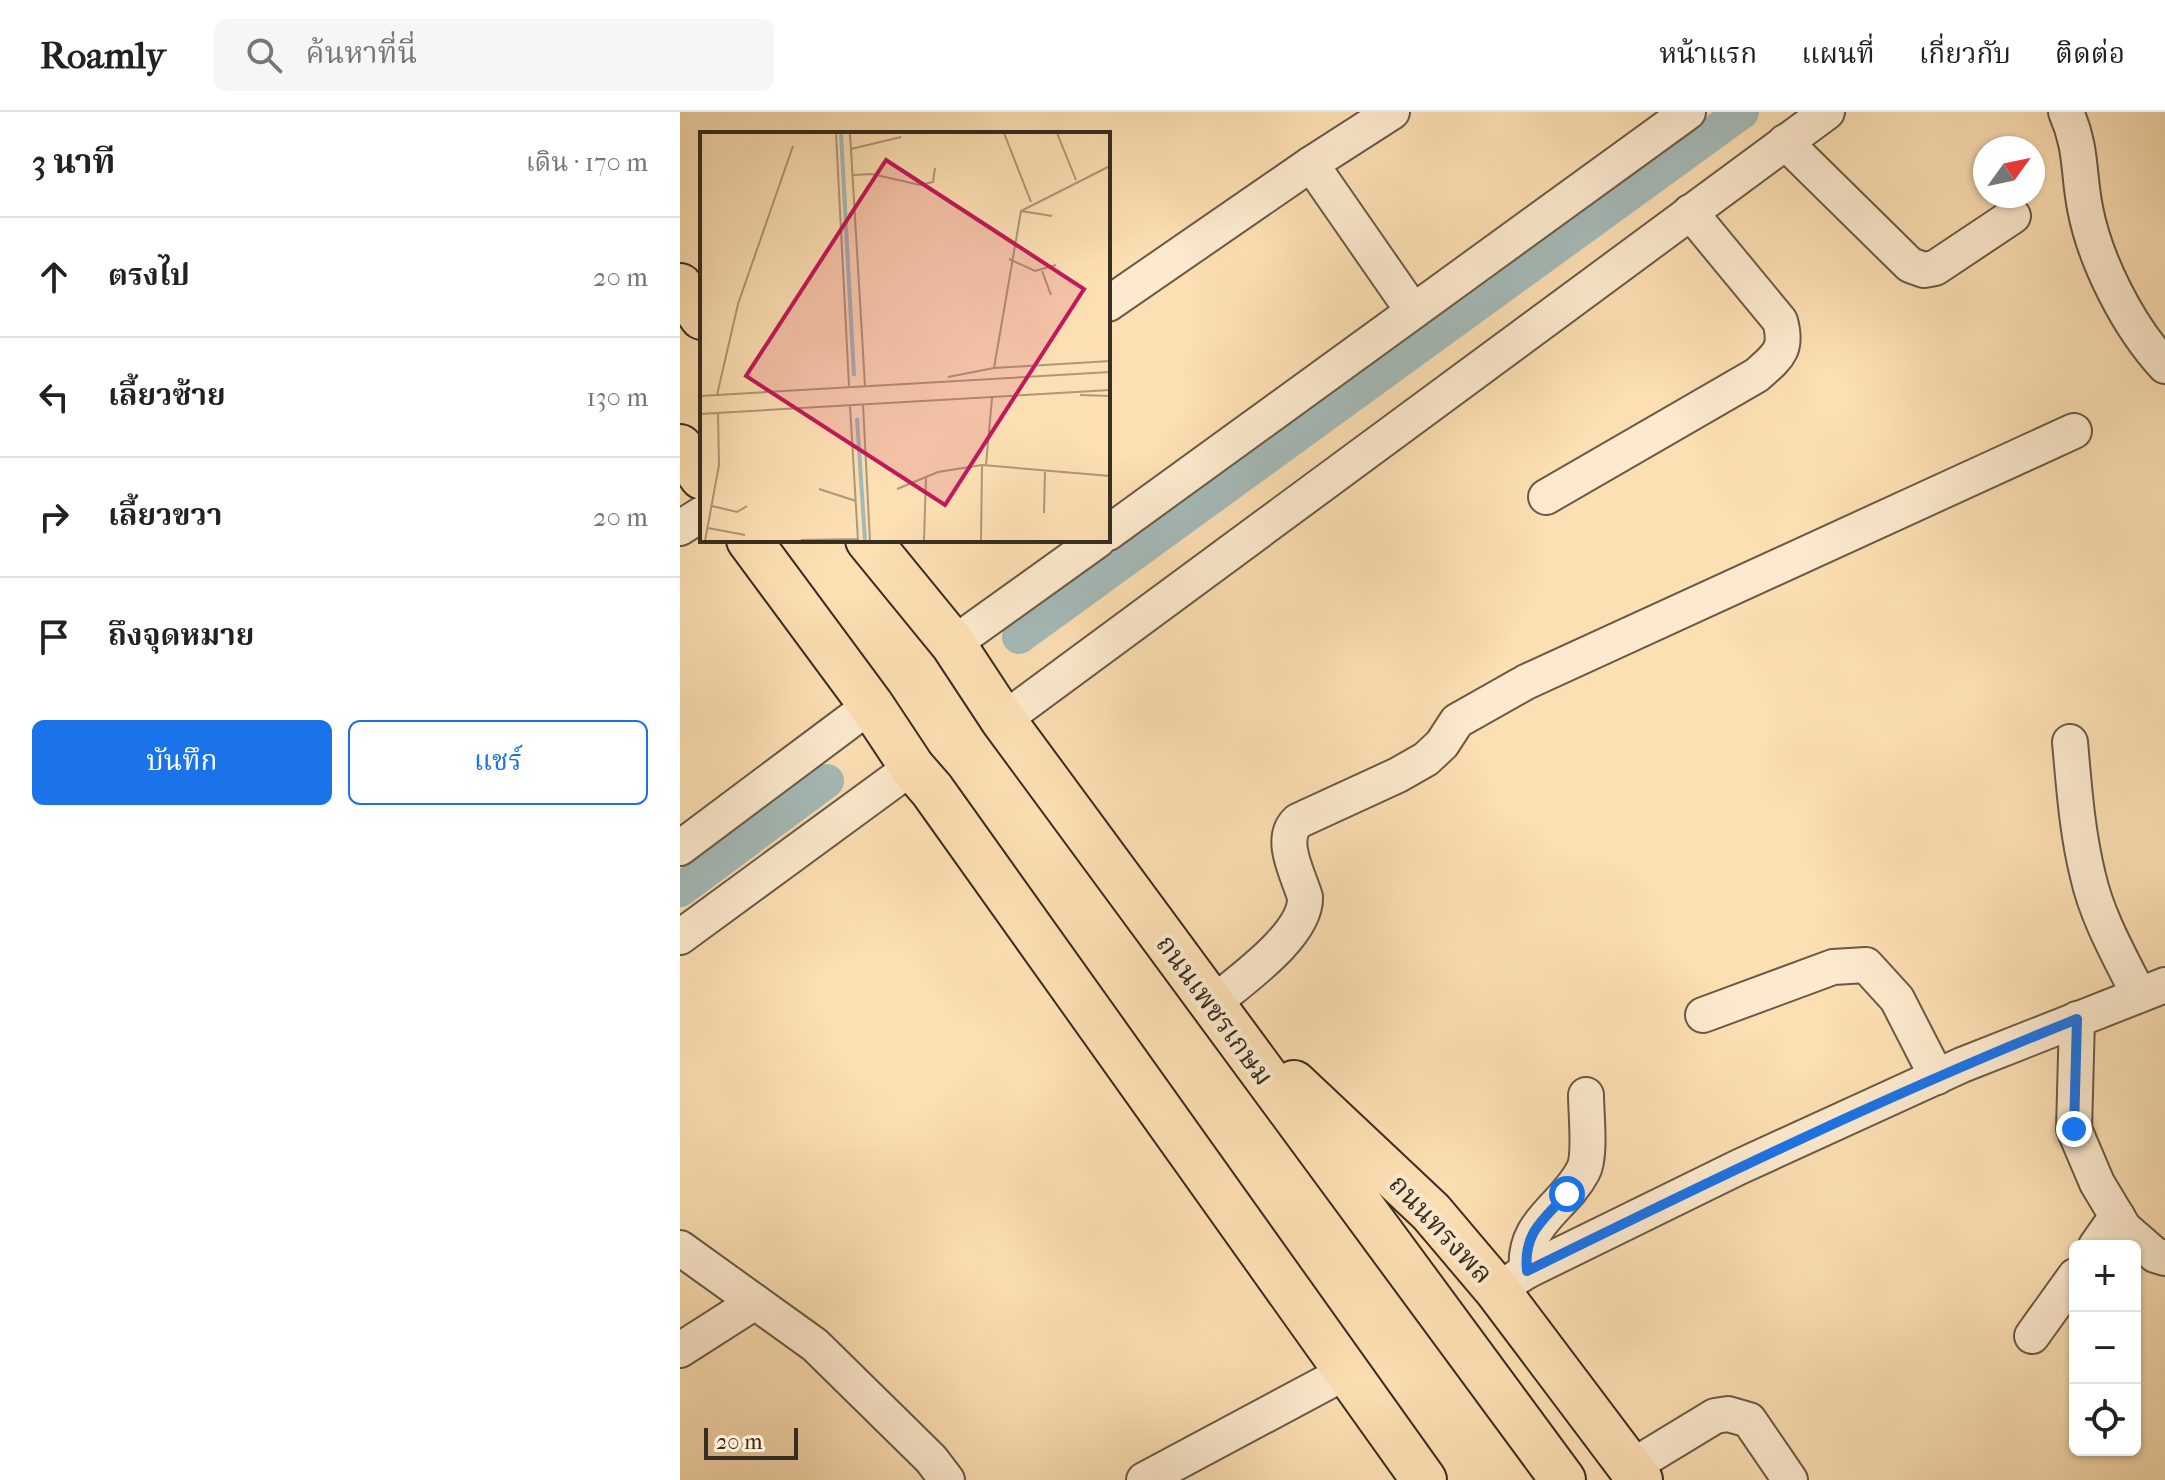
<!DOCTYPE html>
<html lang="th">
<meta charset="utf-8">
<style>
:root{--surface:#fff;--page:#f6f6f6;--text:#222;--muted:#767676;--line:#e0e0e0;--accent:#1a73e8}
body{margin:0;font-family:"IM FELL French Canon","Noto Serif Thai",serif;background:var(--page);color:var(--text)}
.controls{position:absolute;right:24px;bottom:24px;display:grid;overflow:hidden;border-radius:12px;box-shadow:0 2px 6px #0004}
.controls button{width:72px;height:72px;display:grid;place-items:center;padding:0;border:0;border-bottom:2px solid var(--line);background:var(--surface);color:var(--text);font:40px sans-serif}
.compass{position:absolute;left:1293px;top:24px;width:72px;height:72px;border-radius:50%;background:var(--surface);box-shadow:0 2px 6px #0004;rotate:57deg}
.scale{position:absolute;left:24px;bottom:20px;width:94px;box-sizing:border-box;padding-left:8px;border:4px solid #372d20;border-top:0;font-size:22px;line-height:28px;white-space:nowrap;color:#372d20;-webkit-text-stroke:6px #fdeace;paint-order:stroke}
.stop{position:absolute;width:24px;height:24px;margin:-18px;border:6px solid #1a73e8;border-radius:50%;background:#fff}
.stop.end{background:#1a73e8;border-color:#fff;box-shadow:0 2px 8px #0008}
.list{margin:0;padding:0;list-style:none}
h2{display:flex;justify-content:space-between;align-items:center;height:104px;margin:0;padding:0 32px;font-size:34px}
h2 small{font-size:26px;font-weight:400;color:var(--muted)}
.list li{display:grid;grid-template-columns:52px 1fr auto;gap:24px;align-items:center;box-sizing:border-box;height:120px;padding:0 32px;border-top:2px solid var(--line)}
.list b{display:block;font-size:30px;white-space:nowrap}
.list em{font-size:26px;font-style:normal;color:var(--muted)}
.actions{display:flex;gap:16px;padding:24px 32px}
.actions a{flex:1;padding:18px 0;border:2px solid var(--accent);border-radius:12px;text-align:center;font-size:28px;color:var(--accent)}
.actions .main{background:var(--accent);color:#fff}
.icon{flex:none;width:44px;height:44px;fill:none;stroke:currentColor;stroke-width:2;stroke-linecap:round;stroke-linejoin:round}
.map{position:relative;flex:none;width:1485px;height:1368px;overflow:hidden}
header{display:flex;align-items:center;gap:48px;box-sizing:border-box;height:112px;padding:0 40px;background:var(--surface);border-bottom:2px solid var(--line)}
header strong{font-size:38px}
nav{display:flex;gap:44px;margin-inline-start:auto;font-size:28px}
.search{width:560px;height:72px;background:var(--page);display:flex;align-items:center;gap:20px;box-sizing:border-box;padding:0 28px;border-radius:12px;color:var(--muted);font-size:30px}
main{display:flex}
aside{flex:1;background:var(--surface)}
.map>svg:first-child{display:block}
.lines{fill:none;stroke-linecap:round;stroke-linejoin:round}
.canal{stroke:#a4bab8;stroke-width:34}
.minor-casing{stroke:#685a45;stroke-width:38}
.highway-casing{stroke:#372d20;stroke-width:48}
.minor{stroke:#fdeace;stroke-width:34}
.highway{stroke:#fcdfb3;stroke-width:44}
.route{stroke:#1a73e8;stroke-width:10}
.labels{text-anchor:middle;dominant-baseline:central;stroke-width:8;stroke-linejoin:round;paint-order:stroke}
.street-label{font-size:28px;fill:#372d20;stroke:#fdeace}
.inset-river{fill:none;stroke:#a4bab8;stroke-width:4}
.inset-road{fill:none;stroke:#ad9878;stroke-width:2}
.view{fill:#c2185b;fill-opacity:0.15;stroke:#c2185b;stroke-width:4}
.inset-edge{fill:none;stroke:#372d20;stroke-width:4}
</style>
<header>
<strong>Roamly</strong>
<div class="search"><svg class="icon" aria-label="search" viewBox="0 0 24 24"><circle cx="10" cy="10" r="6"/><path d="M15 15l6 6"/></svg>ค้นหาที่นี่</div>
<nav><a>หน้าแรก</a><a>แผนที่</a><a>เกี่ยวกับ</a><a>ติดต่อ</a></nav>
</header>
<main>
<aside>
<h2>3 นาที<small>เดิน · 170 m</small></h2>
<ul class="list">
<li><svg class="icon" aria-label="ahead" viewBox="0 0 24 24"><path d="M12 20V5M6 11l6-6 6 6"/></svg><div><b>ตรงไป</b></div><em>20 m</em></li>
<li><svg class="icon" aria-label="left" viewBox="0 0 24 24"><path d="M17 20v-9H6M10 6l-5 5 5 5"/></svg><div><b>เลี้ยวซ้าย</b></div><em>130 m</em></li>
<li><svg class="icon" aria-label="right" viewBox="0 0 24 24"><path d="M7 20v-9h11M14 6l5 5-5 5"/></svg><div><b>เลี้ยวขวา</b></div><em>20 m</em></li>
<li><svg class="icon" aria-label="arrive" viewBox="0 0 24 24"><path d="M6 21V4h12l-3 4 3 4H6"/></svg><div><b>ถึงจุดหมาย</b></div></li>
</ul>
<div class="actions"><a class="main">บันทึก</a><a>แชร์</a></div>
</aside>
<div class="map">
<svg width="1485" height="1368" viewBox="0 0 1485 1368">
<rect width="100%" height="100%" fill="#fcdfb3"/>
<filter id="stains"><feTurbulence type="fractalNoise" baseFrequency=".0025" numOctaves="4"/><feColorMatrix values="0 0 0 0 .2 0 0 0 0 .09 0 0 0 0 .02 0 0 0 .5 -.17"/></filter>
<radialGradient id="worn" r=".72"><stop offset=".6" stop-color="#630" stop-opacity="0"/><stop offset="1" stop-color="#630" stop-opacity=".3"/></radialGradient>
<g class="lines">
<!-- canal -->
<g class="canal">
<polyline points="339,525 1062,0"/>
<polyline points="0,778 147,669"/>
</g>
<defs>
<g id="minor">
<polyline points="712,0 631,52 733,199"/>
<path d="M1386 0C1402 36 1398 60 1405 96 1415 149 1448 214 1485 254"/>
<polyline points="1105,30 1230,153 1244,158 1255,156 1333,104"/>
<polyline points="428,192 631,52"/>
<path d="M866 385 1077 263C1098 244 1108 238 1100 209L1010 100"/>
<polyline points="0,416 22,402"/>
<polyline points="428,421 1008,0"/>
<polyline points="273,532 418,428"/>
<polyline points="323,608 1147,0"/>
<path d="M1390 630C1394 674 1397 720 1408 764 1417 805 1440 845 1459 883"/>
<polyline points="0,736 191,593"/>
<polyline points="0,825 232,655"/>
<path d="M531 893C558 870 627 823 625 785 618 762 598 727 618 709L718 663 746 647 762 632 777 609 846 570 1394 319"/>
<polyline points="1023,903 1153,855 1186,853 1217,887 1257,965"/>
<polyline points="1397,907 1394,1017 1417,1071 1444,1116 1475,1143 1485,1146"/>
<polyline points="1416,1134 1437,1104"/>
<polyline points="0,1136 135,1233 251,1347 267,1368"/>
<path d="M847 1159C842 1110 883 1097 903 1059 911 1045 906 1001 906 983"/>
<polyline points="817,1178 847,1159 1059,1055 1282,953 1485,873"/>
<polyline points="1352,1224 1395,1164"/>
<polyline points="0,1238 75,1190"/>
<polyline points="951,1355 1035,1304 1048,1302 1069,1308 1110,1368"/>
<polyline points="464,1368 666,1260"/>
</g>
<g id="highway">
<polyline points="0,174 22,205"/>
<polyline points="0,335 22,365"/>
<polyline points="69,428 191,593 232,655 252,678 744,1368"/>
<polyline points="188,428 273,532 323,608 883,1368"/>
<polyline points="614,971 751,1100 817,1178 960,1368"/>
</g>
</defs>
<!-- minor casing -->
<use href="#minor" class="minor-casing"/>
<!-- highway casing -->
<use href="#highway" class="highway-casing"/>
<!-- minor -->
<use href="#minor" class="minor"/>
<!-- highway -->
<use href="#highway" class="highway"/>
</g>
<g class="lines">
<!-- route -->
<path class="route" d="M887 1082C863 1108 843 1121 847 1159 1028 1070 1209 982 1397 907L1394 1017"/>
</g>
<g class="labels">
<!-- street labels -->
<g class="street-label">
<text transform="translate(535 898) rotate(54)">ถนนเพชรเกษม</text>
<text transform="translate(761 1117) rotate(47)">ถนนทรงพล</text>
</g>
</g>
<!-- overview -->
<g transform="translate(20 20)">
<rect width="410" height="410" fill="#fcdfb3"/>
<path class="inset-river" d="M141 1 154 244M157 286 165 409"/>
<path class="inset-road" d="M136 1 149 254M150 1 165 254M304 1 331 70M357 1 376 48M151 17 201 5M152 43 172 42 220 53 233 50 235 36M321 79 352 84M309 127 335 139 356 133M342 139 351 163M294 236 321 79 410 34M248 245 294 236 410 229M17 263 38 172 93 14M380 263 410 264M0 264 410 240M163 272 170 409M150 273 158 409M0 282 410 258M286 333 292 266M119 357 156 369M197 357 238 340 282 333 410 344M12 374 37 380 47 374M344 381 345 340M8 396 45 403M101 408 158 407M5 409 19 333 18 281M224 409 226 345M281 409 282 333"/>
<path class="view" d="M186 28 384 157 245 373 46 244Z"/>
<rect width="410" height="410" class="inset-edge"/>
</g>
<rect width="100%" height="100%" filter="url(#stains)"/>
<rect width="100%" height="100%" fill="url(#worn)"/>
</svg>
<div class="controls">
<button>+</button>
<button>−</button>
<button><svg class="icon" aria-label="locate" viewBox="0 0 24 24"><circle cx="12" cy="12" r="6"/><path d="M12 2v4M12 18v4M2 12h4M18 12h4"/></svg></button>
</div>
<svg class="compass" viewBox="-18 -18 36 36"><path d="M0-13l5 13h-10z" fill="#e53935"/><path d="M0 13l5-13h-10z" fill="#767676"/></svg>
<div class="scale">20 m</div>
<div class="stop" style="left:887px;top:1082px"></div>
<div class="stop end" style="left:1394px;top:1017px"></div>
</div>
</main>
